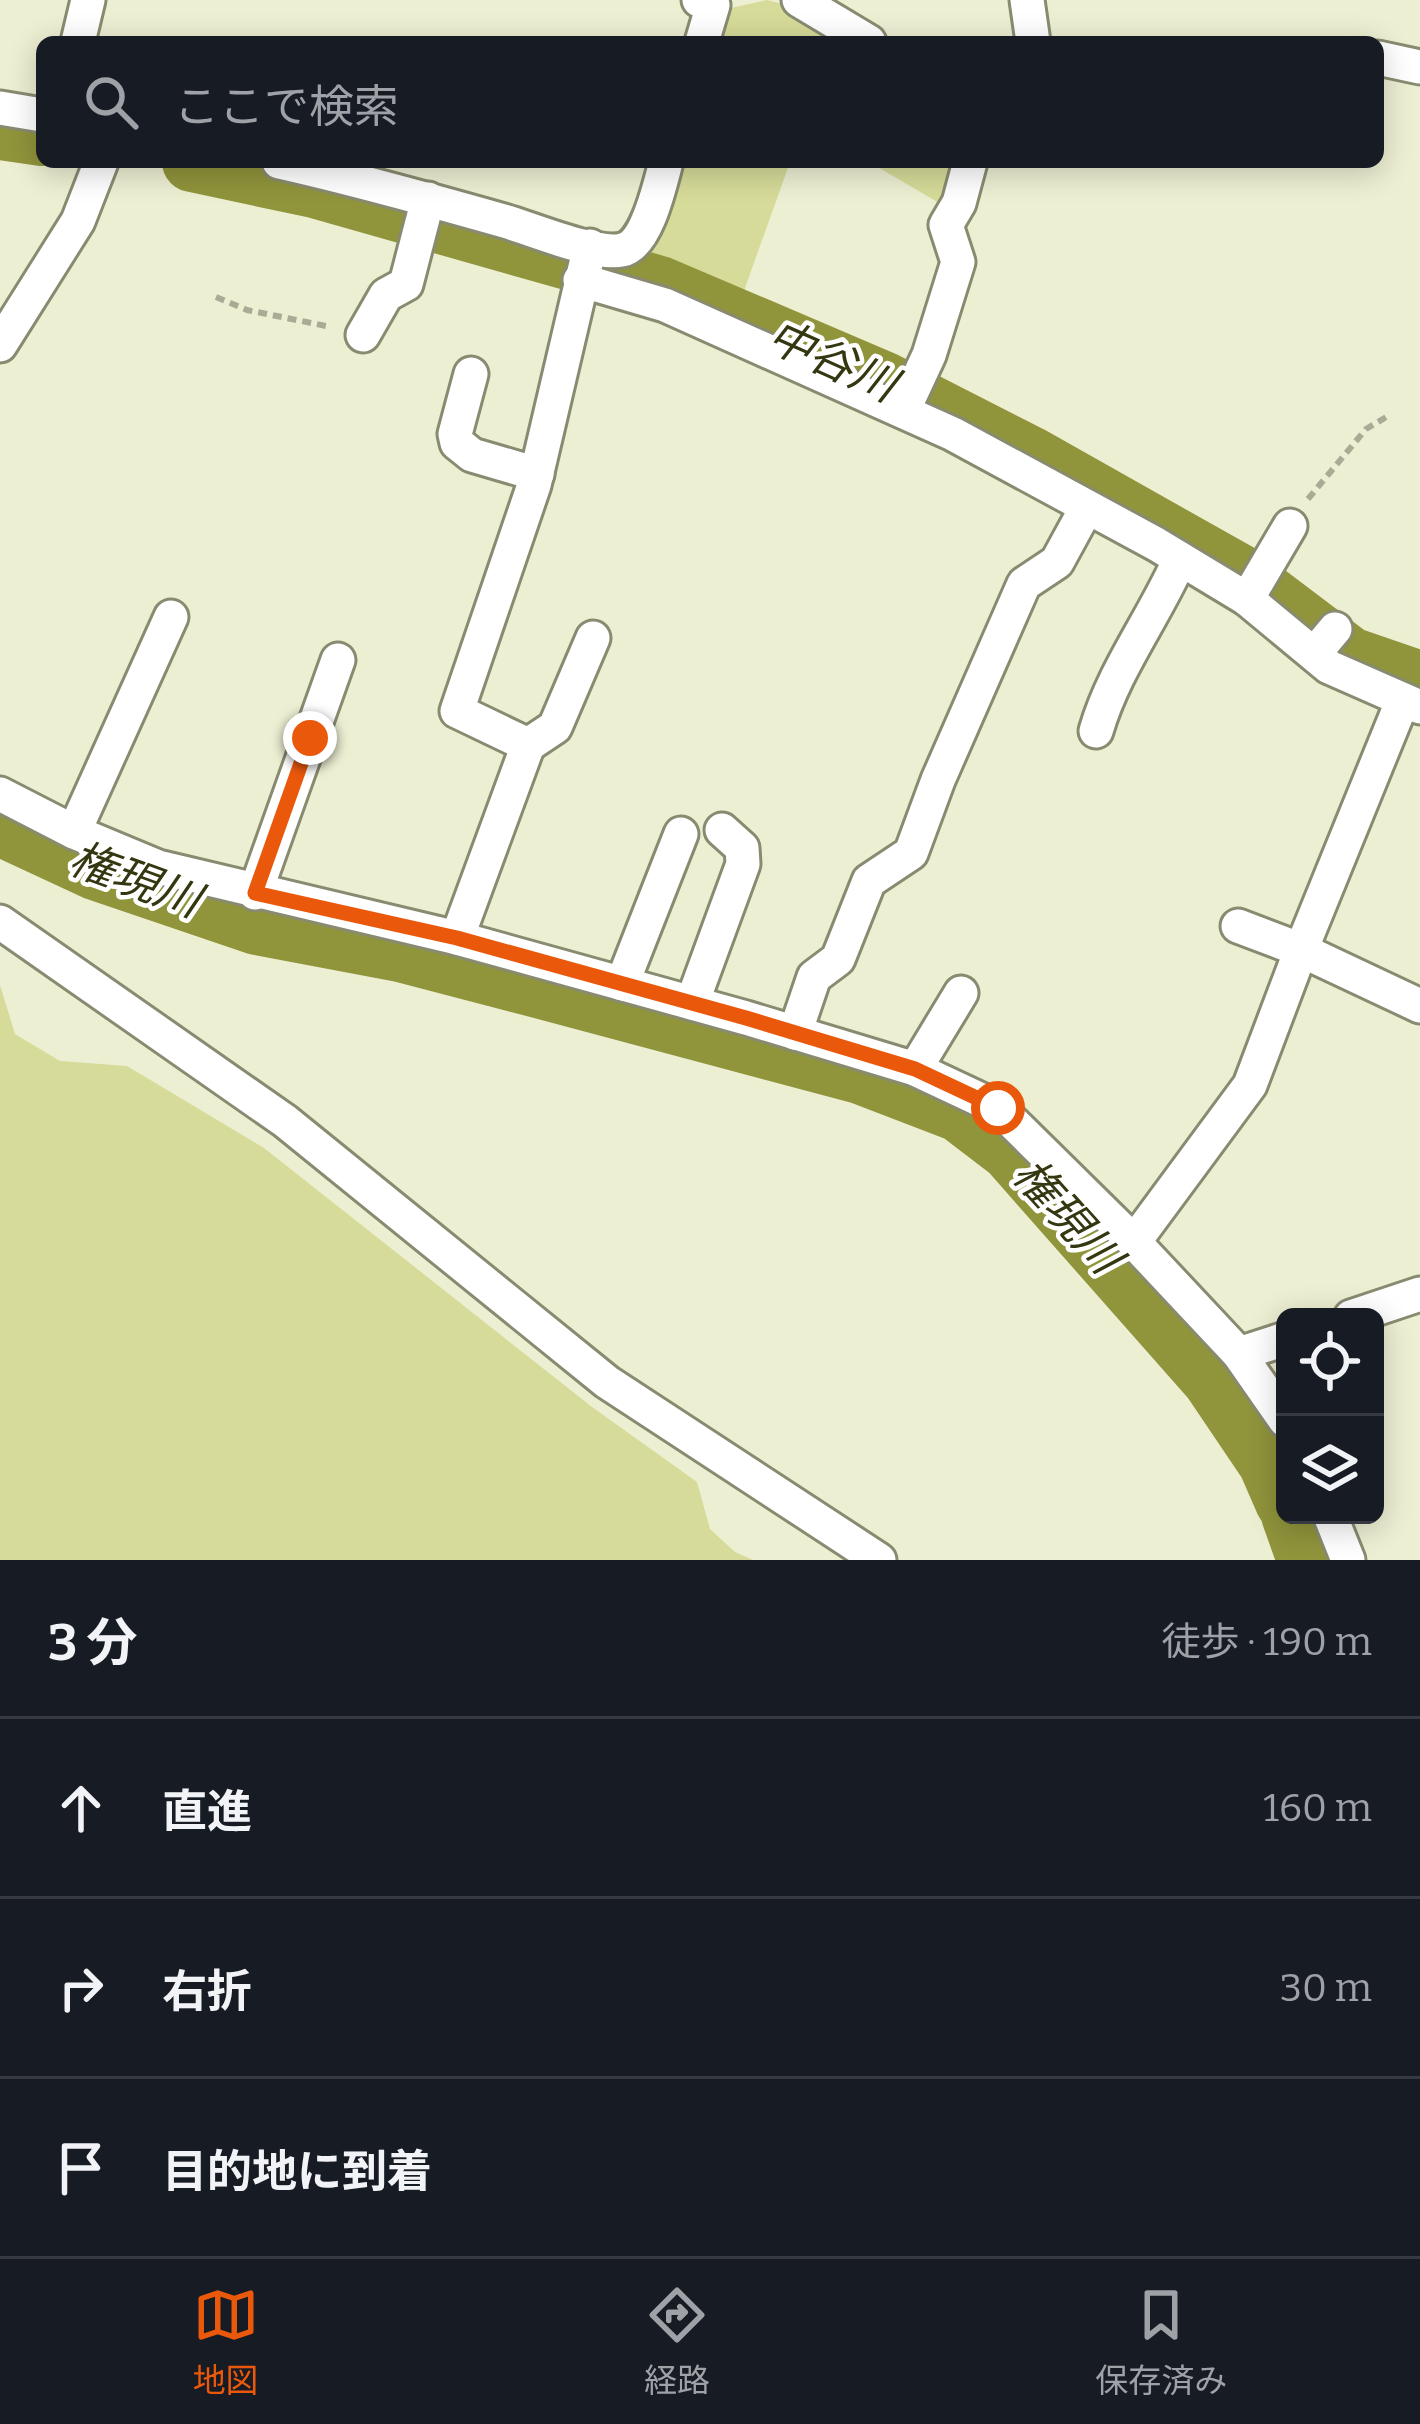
<!DOCTYPE html>
<html lang="ja">
<meta charset="utf-8">
<style>
:root{--surface:#171b24;--page:#20242c;--text:#f1f3f6;--muted:#9ea1a6;--line:#363941;--accent:#ea580c}
body{margin:0;font-family:Bitter,"Noto Sans JP",serif;background:var(--page);color:var(--text)}
.controls{position:absolute;right:36px;bottom:36px;display:grid;overflow:hidden;border-radius:18px;box-shadow:0 6px 30px #0003}
.controls button{width:108px;height:108px;display:grid;place-items:center;padding:0;border:0;border-bottom:3px solid var(--line);background:var(--surface);color:var(--text);font:60px sans-serif}
.stop{position:absolute;width:36px;height:36px;margin:-27px;border:9px solid #ea580c;border-radius:50%;background:#fff}
.stop.end{background:#ea580c;border-color:#fff;box-shadow:0 3px 12px #0008}
.list{margin:0;padding:0;list-style:none}
h2{display:flex;justify-content:space-between;align-items:center;height:156px;margin:0;padding:0 48px;font-size:51px}
h2 small{font-size:39px;font-weight:400;color:var(--muted)}
.list li{display:grid;grid-template-columns:78px 1fr auto;gap:36px;align-items:center;box-sizing:border-box;height:180px;padding:0 48px;border-top:3px solid var(--line)}
.list b{display:block;font-size:45px;white-space:nowrap}
.list em{font-size:39px;font-style:normal;color:var(--muted)}
.icon{flex:none;width:66px;height:66px;fill:none;stroke:currentColor;stroke-width:2;stroke-linecap:round;stroke-linejoin:round}
.map{position:relative;flex:none;width:1420px;height:1560px;overflow:hidden}
.search{position:absolute;background:var(--surface);box-shadow:0 6px 30px #0003;left:36px;right:36px;top:36px;height:132px;display:flex;align-items:center;gap:30px;box-sizing:border-box;padding:0 42px;border-radius:18px;color:var(--muted);font-size:45px}
.sheet{height:696px;background:var(--surface)}
nav{display:flex;justify-content:space-around;align-items:center;box-sizing:border-box;height:168px;border-top:3px solid var(--line);background:var(--surface);font-size:33px;color:var(--muted)}
nav a{display:grid;justify-items:center;gap:6px}
nav .on{color:var(--accent)}
.map>svg:first-child{display:block}
.green{fill:#d6db99}
.lines{fill:none;stroke-linecap:round;stroke-linejoin:round}
.river{stroke:#90943b;stroke-width:60}
.minor-casing{stroke:#898b71;stroke-width:39}
.path{stroke:#a9ab95;stroke-width:6;stroke-dasharray:9 6;stroke-linecap:butt}
.minor{stroke:#fff;stroke-width:33}
.route{stroke:#ea580c;stroke-width:15}
.labels{text-anchor:middle;dominant-baseline:central;stroke-width:9;stroke-linejoin:round;paint-order:stroke}
.water-label{font-size:45px;font-style:italic;fill:#353711;stroke:#fff}
</style>
<div class="map">
<svg width="1420" height="1560" viewBox="0 0 1420 1560">
<rect width="100%" height="100%" fill="#edefd3"/>
<!-- green -->
<g class="green">
<polygon points="767,0 795,7 847,42 720,42 731,8"/>
<polygon points="681,162 790,162 740,302 650,258"/>
<polygon points="869,162 962,162 946,207"/>
<polygon points="0,985 15,1034 60,1061 127,1066 264,1148 592,1407 697,1482 710,1529 735,1552 753,1560 0,1560"/>
</g>
<g class="lines">
<!-- river -->
<g class="river">
<polyline points="0,130 42,136"/>
<polyline points="192,162 314,188 660,286 883,381 1030,456 1243,576 1350,657 1420,681"/>
<polyline points="0,826 95,870 257,925 400,952 534,987 860,1074 959,1112 1010,1151 1212,1380 1268,1463 1285,1502"/>
<polyline points="1291,1515 1307,1560"/>
</g>
<defs>
<g id="minor">
<polyline points="699,0 713,5 702,42"/>
<polyline points="799,0 869,42"/>
<polyline points="1027,0 1033,42"/>
<polyline points="78,42 88,0"/>
<polyline points="1378,58 1420,67"/>
<polyline points="0,108 42,115"/>
<path d="M279 162C355 179 430 200 504 221 532 229 595 256 622 250 647 245 660 184 666 162"/>
<polyline points="580,280 665,305 953,434 1156,544 1247,599 1329,667 1420,707"/>
<polyline points="363,335 386,295 406,284 428,199"/>
<polyline points="0,345 78,221 101,162"/>
<polyline points="471,374 455,434 457,443 472,455 537,474"/>
<polyline points="903,411 929,355 958,262 946,225 959,203 970,162"/>
<polyline points="1247,599 1290,526"/>
<polyline points="1314,654 1335,629"/>
<path d="M1096 731C1114 669 1154 618 1180 559"/>
<polyline points="528,745 555,727 593,638"/>
<polyline points="0,794 74,832 158,867 457,938 746,1018 915,1069 998,1108 1134,1242 1239,1354 1285,1420"/>
<polyline points="74,832 171,617"/>
<polyline points="255,893 338,660"/>
<polyline points="0,922 285,1121 607,1382 879,1560"/>
<polyline points="1238,926 1301,950 1420,1006"/>
<polyline points="457,938 528,745 457,711 534,485 590,246"/>
<polyline points="622,984 681,834"/>
<polyline points="692,1003 743,864 742,848 722,830"/>
<polyline points="795,1033 814,977 838,959 869,881 911,853 938,780 1024,584 1057,562 1087,507"/>
<polyline points="915,1069 961,993"/>
<polyline points="1134,1242 1250,1085 1301,950 1402,702"/>
<polyline points="1351,1317 1420,1294"/>
<polyline points="1239,1354 1285,1339"/>
<polyline points="1330,1515 1348,1560"/>
</g>
</defs>
<!-- minor casing -->
<use href="#minor" class="minor-casing"/>
<!-- path -->
<g class="path">
<polyline points="216,297 247,310 331,327"/>
<polyline points="1308,499 1366,429 1388,416"/>
</g>
<!-- minor -->
<use href="#minor" class="minor"/>
</g>
<g class="lines">
<!-- route -->
<polyline class="route" points="310,738 255,893 457,938 746,1018 915,1069 998,1108"/>
</g>
<g class="labels">
<!-- water labels -->
<g class="water-label">
<text transform="translate(832 361) rotate(24)">中谷川</text>
<text transform="translate(135 880) rotate(20)">権現川</text>
<text transform="translate(1067 1216) rotate(48)">権現川</text>
</g>
</g>
</svg>
<div class="controls">
<button><svg class="icon" aria-label="locate" viewBox="0 0 24 24"><circle cx="12" cy="12" r="6"/><path d="M12 2v4M12 18v4M2 12h4M18 12h4"/></svg></button>
<button><svg class="icon" aria-label="layers" viewBox="0 0 24 24"><path d="M12 4l9 5-9 5-9-5zM3 14l9 5 9-5"/></svg></button>
</div>
<div class="stop" style="left:998px;top:1108px"></div>
<div class="stop end" style="left:310px;top:738px"></div>
<div class="search"><svg class="icon" aria-label="search" viewBox="0 0 24 24"><circle cx="10" cy="10" r="6"/><path d="M15 15l6 6"/></svg>ここで検索</div>
</div>
<section class="sheet">
<h2>3 分<small>徒歩 · 190 m</small></h2>
<ul class="list">
<li><svg class="icon" aria-label="ahead" viewBox="0 0 24 24"><path d="M12 20V5M6 11l6-6 6 6"/></svg><div><b>直進</b></div><em>160 m</em></li>
<li><svg class="icon" aria-label="right" viewBox="0 0 24 24"><path d="M7 20v-9h11M14 6l5 5-5 5"/></svg><div><b>右折</b></div><em>30 m</em></li>
<li><svg class="icon" aria-label="arrive" viewBox="0 0 24 24"><path d="M6 21V4h12l-3 4 3 4H6"/></svg><div><b>目的地に到着</b></div></li>
</ul>
</section>
<nav>
<a class="on"><svg class="icon" aria-label="map" viewBox="0 0 24 24"><path d="M3 6l6-2 6 2 6-2v14l-6 2-6-2-6 2zM9 4v14M15 6v14"/></svg>地図</a>
<a><svg class="icon" aria-label="directions" viewBox="0 0 24 24"><path d="M12 3l9 9-9 9-9-9zM9 14v-3h6M13 9l2 2-2 2"/></svg>経路</a>
<a><svg class="icon" aria-label="saved" viewBox="0 0 24 24"><path d="M7 4h10v16l-5-4-5 4z"/></svg>保存済み</a>
</nav>
